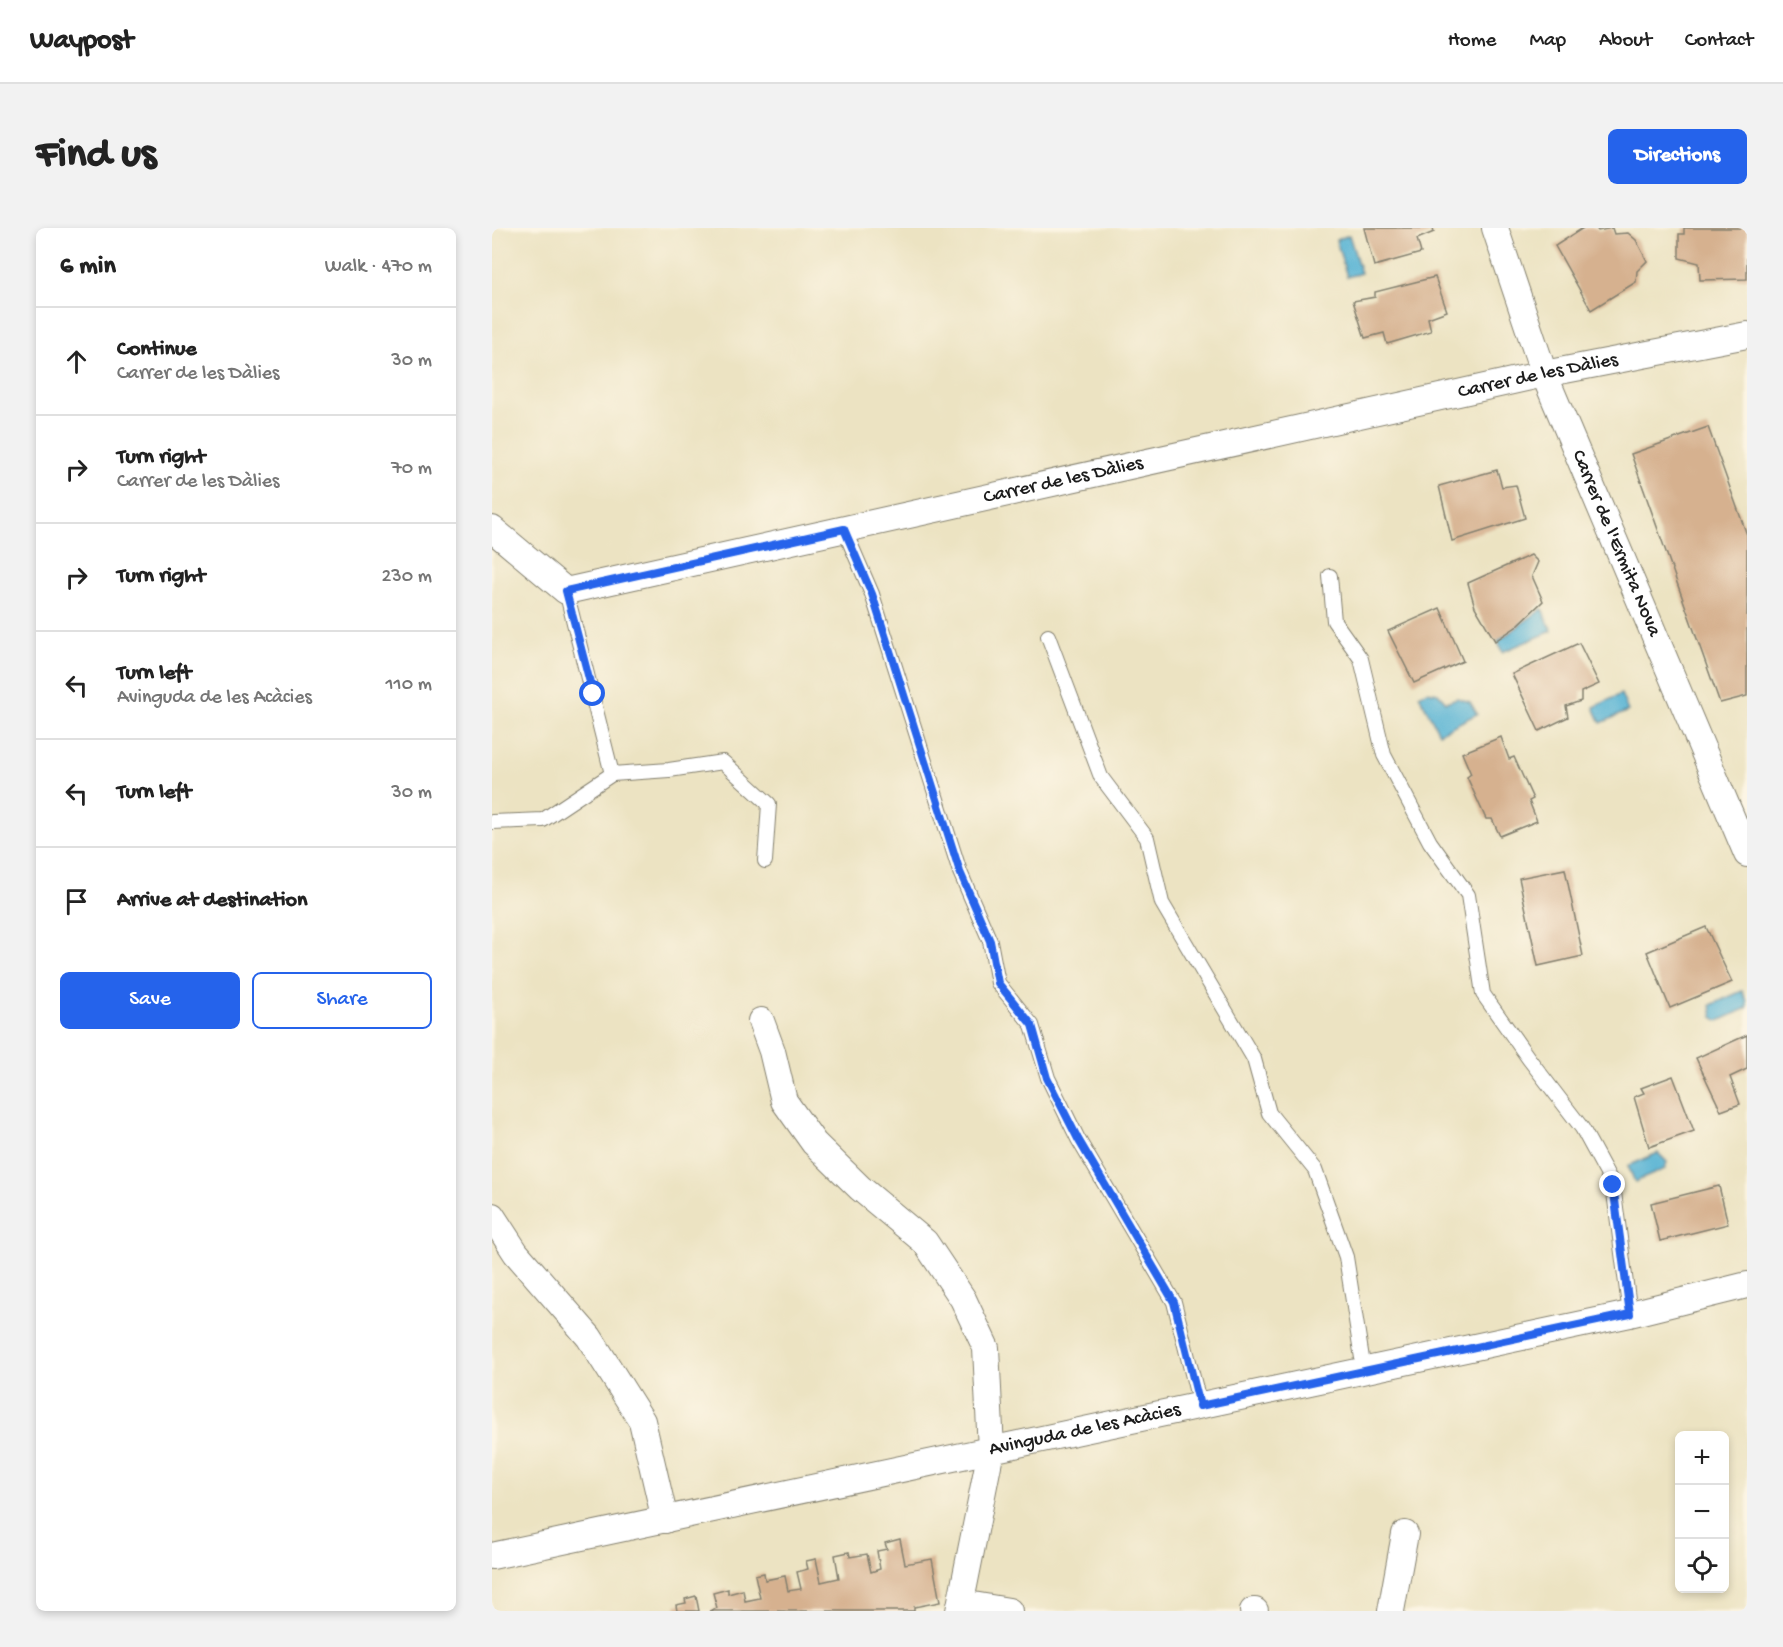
<!DOCTYPE html>
<meta charset="utf-8">
<style>
:root{--surface:#fff;--page:#f2f2f2;--text:#222;--muted:#767676;--line:#e0e0e0;--accent:#2563eb}
body{margin:0;font-family:"Gochi Hand",sans-serif;background:var(--page);color:var(--text)}
.controls{position:absolute;right:18px;bottom:18px;display:grid;overflow:hidden;border-radius:9px;box-shadow:0 3px 9px #0003}
.controls button{width:54px;height:54px;display:grid;place-items:center;padding:0;border:0;border-bottom:2px solid var(--line);background:var(--surface);color:var(--text);font:30px sans-serif}
.stop{position:absolute;width:18px;height:18px;margin:-14px;border:4px solid #2563eb;border-radius:50%;background:#fff}
.stop.end{background:#2563eb;border-color:#fff;box-shadow:0 2px 6px #0008}
.list{margin:0;padding:0;list-style:none}
h2{display:flex;justify-content:space-between;align-items:center;height:78px;margin:0;padding:0 24px;font-size:26px}
h2 small{font-size:20px;font-weight:400;color:var(--muted)}
.list li{display:grid;grid-template-columns:39px 1fr auto;gap:18px;align-items:center;box-sizing:border-box;height:108px;padding:0 24px;border-top:2px solid var(--line)}
.list b{display:block;font-size:22px;white-space:nowrap}
.list p{margin:0;font-size:20px;white-space:nowrap;color:var(--muted)}
.list em{font-size:20px;font-style:normal;color:var(--muted)}
.actions{display:flex;gap:12px;padding:18px 24px}
.actions a{flex:1;padding:14px 0;border:2px solid var(--accent);border-radius:9px;text-align:center;font-size:21px;color:var(--accent)}
.actions .main{background:var(--accent);color:#fff}
.icon{flex:none;width:33px;height:33px;fill:none;stroke:currentColor;stroke-width:2;stroke-linecap:round;stroke-linejoin:round}
.map{position:relative;flex:none;width:1255px;height:1383px;overflow:hidden;border-radius:9px}
header{display:flex;align-items:center;gap:36px;box-sizing:border-box;height:84px;padding:0 30px;background:var(--surface);border-bottom:2px solid var(--line)}
header strong{font-size:28px}
nav{display:flex;gap:33px;margin-inline-start:auto;font-size:21px}
.intro{display:flex;align-items:center;justify-content:space-between;box-sizing:border-box;height:144px;padding:0 36px}
h1{margin:0;font-size:42px}
.button{padding:15px 27px;border-radius:9px;background:var(--accent);color:#fff;font-size:21px;font-weight:700}
main{display:flex;gap:36px;padding:0 36px}
aside{flex:1;background:var(--surface);border-radius:9px;box-shadow:0 3px 9px #0003}
.map>svg:first-child{display:block}
.water{fill:#56b3d4;stroke:#396878;stroke-width:1.5}
.building{fill:#d6b18f}
.lines{fill:none;stroke-linecap:round;stroke-linejoin:round}
.lane-casing{stroke:#84806f;stroke-width:16}
.street-casing{stroke:#84806f;stroke-width:28}
.lane{stroke:#fff;stroke-width:14}
.street{stroke:#fff;stroke-width:26}
.route{stroke:#2563eb;stroke-width:8}
.labels{text-anchor:middle;dominant-baseline:central;stroke-width:6;stroke-linejoin:round;paint-order:stroke}
.street-label{font-size:20px;fill:#1c1c1c;stroke:#fcf5e5}
</style>
<header>
<strong>Waypost</strong>
<nav><a>Home</a><a>Map</a><a>About</a><a>Contact</a></nav>
</header>
<div class="intro"><h1>Find us</h1><a class="button">Directions</a></div>
<main>
<aside>
<h2>6 min<small>Walk · 470 m</small></h2>
<ul class="list">
<li><svg class="icon" aria-label="ahead" viewBox="0 0 24 24"><path d="M12 20V5M6 11l6-6 6 6"/></svg><div><b>Continue</b><p>Carrer de les Dàlies</p></div><em>30 m</em></li>
<li><svg class="icon" aria-label="right" viewBox="0 0 24 24"><path d="M7 20v-9h11M14 6l5 5-5 5"/></svg><div><b>Turn right</b><p>Carrer de les Dàlies</p></div><em>70 m</em></li>
<li><svg class="icon" aria-label="right" viewBox="0 0 24 24"><path d="M7 20v-9h11M14 6l5 5-5 5"/></svg><div><b>Turn right</b></div><em>230 m</em></li>
<li><svg class="icon" aria-label="left" viewBox="0 0 24 24"><path d="M17 20v-9H6M10 6l-5 5 5 5"/></svg><div><b>Turn left</b><p>Avinguda de les Acàcies</p></div><em>110 m</em></li>
<li><svg class="icon" aria-label="left" viewBox="0 0 24 24"><path d="M17 20v-9H6M10 6l-5 5 5 5"/></svg><div><b>Turn left</b></div><em>30 m</em></li>
<li><svg class="icon" aria-label="arrive" viewBox="0 0 24 24"><path d="M6 21V4h12l-3 4 3 4H6"/></svg><div><b>Arrive at destination</b></div></li>
</ul>
<div class="actions"><a class="main">Save</a><a>Share</a></div>
</aside>
<div class="map">
<svg width="1255" height="1383" viewBox="0 0 1255 1383">
<rect width="100%" height="100%" fill="#fcf5e5"/>
<filter id="ink" filterUnits="userSpaceOnUse"><feTurbulence type="fractalNoise" baseFrequency=".0167" numOctaves="2"/><feDisplacementMap in="SourceGraphic" scale="12" xChannelSelector="R" yChannelSelector="G"/><feConvolveMatrix kernelMatrix="1 2 1 2 8 2 1 2 1" color-interpolation-filters="sRGB"/></filter>
<filter id="wash" filterUnits="userSpaceOnUse"><feTurbulence type="fractalNoise" baseFrequency=".008" numOctaves="4" result="noise"/><feDisplacementMap in="SourceGraphic" scale="24" xChannelSelector="R" yChannelSelector="G"/><feGaussianBlur stdDeviation="1.35" result="paint"/><feColorMatrix in="noise" values="0 0 0 0 0 0 0 0 0 0 0 0 0 0 0 0 0 1.4 0 .05"/><feComposite in="paint" operator="in"/></filter>
<g filter="url(#wash)">
<rect width="100%" height="100%" fill="#ece3c2"/>
<!-- water -->
<g class="water">
<polygon points="857,7 869,45 855,49 844,12"/>
<polygon points="1050,381 1060,403 1010,424 1006,413"/>
<polygon points="935,463 946,465 954,474 965,470 978,474 985,486 947,505 927,467"/>
<polygon points="1129,466 1136,483 1109,495 1102,479"/>
<polygon points="1250,763 1255,773 1255,780 1227,793 1221,789 1219,777"/>
<polygon points="1166,925 1175,934 1173,941 1143,954 1136,938"/>
</g>
<g id="blocks">
<!-- building -->
<g class="building">
<polygon points="872,0 941,0 942,4 925,11 929,25 882,38"/>
<polygon points="1091,0 1104,0 1106,3 1120,0 1122,6 1136,5 1144,12 1155,33 1145,43 1144,54 1099,82 1063,18"/>
<polygon points="1192,0 1255,0 1255,51 1208,52 1207,35 1187,30 1187,6 1192,6"/>
<polygon points="943,49 955,83 936,90 939,103 895,116 892,105 873,110 861,73 883,69 883,64"/>
<polygon points="1216,199 1255,307 1255,468 1228,475 1139,226"/>
<polygon points="1005,242 1010,259 1024,257 1033,290 960,313 947,258"/>
<polygon points="1039,327 1046,334 1040,348 1051,373 1024,399 1003,413 983,379 976,355"/>
<polygon points="948,380 971,433 922,455 896,403"/>
<polygon points="1087,415 1107,456 1089,464 1089,473 1074,478 1076,489 1047,503 1020,446"/>
<polygon points="1009,509 1017,531 1022,529 1041,571 1037,573 1045,593 1008,608 1000,591 994,591 975,549 979,546 970,525"/>
<polygon points="1073,641 1091,728 1046,738 1027,650"/>
<polygon points="1214,699 1240,754 1178,780 1155,724"/>
<polygon points="1255,807 1255,841 1238,849 1248,876 1229,883 1204,830"/>
<polygon points="1181,848 1202,903 1157,919 1142,869 1152,865 1149,860"/>
<polygon points="1227,958 1236,996 1168,1013 1159,975"/>
<polygon points="408,1311 413,1336 440,1331 448,1374 422,1379 422,1383 217,1383 225,1380 221,1365 236,1361 236,1366 251,1362 253,1373 268,1370 263,1347 272,1345 273,1352 293,1348 296,1363 309,1361 305,1344 316,1341 314,1333 324,1331 329,1354 347,1350 343,1327 357,1324 358,1329 375,1326 379,1344 388,1341 385,1323 395,1321 393,1315"/>
<polygon points="204,1368 207,1383 185,1383 184,1377 194,1375 193,1371"/>
</g>
</g>
</g>
<g filter="url(#ink)">
<use href="#blocks" fill-opacity="0" stroke="#84806f" stroke-width="1.5"/>
<g class="lines">
<defs>
<g id="lane">
<polyline points="352,301 380,366 468,644 498,713 506,755 540,797 556,850 586,911 682,1074 708,1177"/>
<polyline points="838,348 842,393 869,431 892,527 938,614 976,667 991,766 1037,831 1090,900 1121,957 1138,1086"/>
<polyline points="74,363 120,546 177,542 231,534 277,576 273,633"/>
<polyline points="556,408 609,549 655,610 670,675 762,831 777,885 823,942 854,1029 872,1143"/>
<polyline points="0,594 51,592 120,546"/>
</g>
<g id="street">
<path id="s1" d="M1003 0 1052 146 1255 626"/>
<path id="s2" d="M0 301 74 363 1052 146 1255 107"/>
<polyline points="269,793 280,823 292,873 322,915 368,960 433,1014 471,1071 494,1120 499,1222 467,1383"/>
<polyline points="0,988 24,1025 97,1109 150,1193 173,1292"/>
<path id="s3" d="M0 1328 1138 1086 1255 1057"/>
<polyline points="469,1375 517,1383"/>
<polyline points="761,1383 763,1383"/>
<polyline points="899,1383 913,1306"/>
</g>
</defs>
<!-- lane casing -->
<use href="#lane" class="lane-casing"/>
<!-- street casing -->
<use href="#street" class="street-casing"/>
<!-- lane -->
<use href="#lane" class="lane"/>
<!-- street -->
<use href="#street" class="street"/>
</g>
</g>
<g class="lines" filter="url(#ink)">
<!-- route -->
<polyline class="route" points="101,466 74,363 352,301 380,366 468,644 498,713 506,755 540,797 555,850 586,911 682,1074 708,1178 1138,1086 1121,957"/>
</g>
<g class="labels">
<!-- street labels -->
<g class="street-label">
<text stroke="none"><textPath href="#s2" startOffset="1092">Carrer de les Dàlies</textPath></text>
<text stroke="none"><textPath href="#s2" startOffset="606">Carrer de les Dàlies</textPath></text>
<text stroke="none"><textPath href="#s1" startOffset="338">Carrer de l'Ermita Nova</textPath></text>
<text stroke="none"><textPath href="#s3" startOffset="606">Avinguda de les Acàcies</textPath></text>
</g>
</g>
</svg>
<div class="controls">
<button>+</button>
<button>−</button>
<button><svg class="icon" aria-label="locate" viewBox="0 0 24 24"><circle cx="12" cy="12" r="6"/><path d="M12 2v4M12 18v4M2 12h4M18 12h4"/></svg></button>
</div>
<div class="stop" style="left:101px;top:466px"></div>
<div class="stop end" style="left:1121px;top:957px"></div>
</div>
</main>
